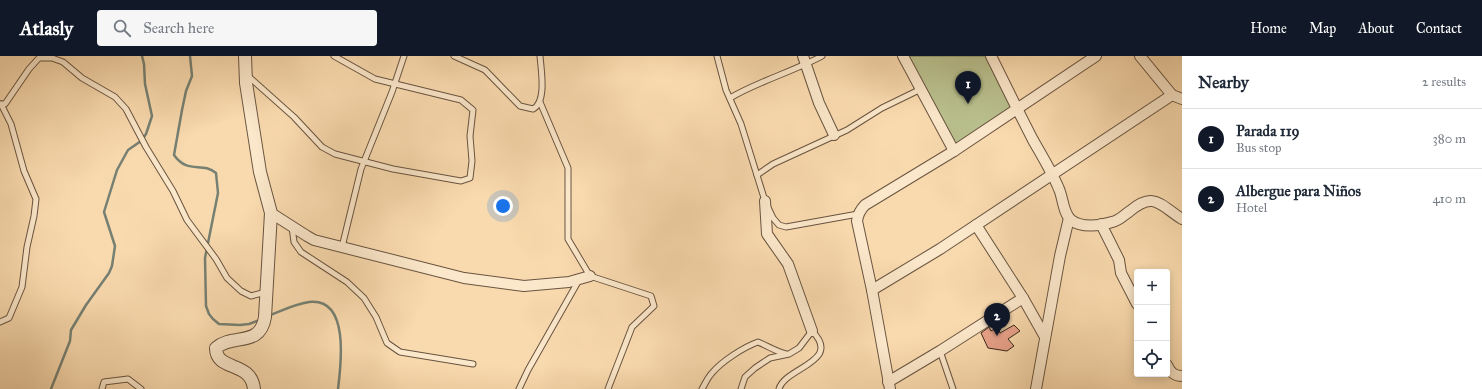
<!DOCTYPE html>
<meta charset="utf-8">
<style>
:root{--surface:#fff;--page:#f6f6f7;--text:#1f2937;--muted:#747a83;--line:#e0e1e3;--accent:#111827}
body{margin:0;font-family:"IM FELL Great Primer",serif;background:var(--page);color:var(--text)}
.controls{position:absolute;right:12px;bottom:12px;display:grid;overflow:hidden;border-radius:4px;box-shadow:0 2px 10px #0003}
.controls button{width:36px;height:36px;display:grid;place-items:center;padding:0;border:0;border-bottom:1px solid var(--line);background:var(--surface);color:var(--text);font:20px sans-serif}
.you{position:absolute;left:503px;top:150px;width:14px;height:14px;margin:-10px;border:3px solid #fff;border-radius:50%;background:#1a73e8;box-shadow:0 0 0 6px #1a73e833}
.badge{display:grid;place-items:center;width:26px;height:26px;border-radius:50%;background:var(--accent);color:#fff;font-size:13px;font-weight:700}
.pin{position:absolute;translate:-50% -33px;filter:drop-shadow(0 1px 2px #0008)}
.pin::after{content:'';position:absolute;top:21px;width:14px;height:12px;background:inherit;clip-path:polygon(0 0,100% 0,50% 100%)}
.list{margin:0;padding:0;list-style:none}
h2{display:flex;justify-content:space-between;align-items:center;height:52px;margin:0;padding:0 16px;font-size:17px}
h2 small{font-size:13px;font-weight:400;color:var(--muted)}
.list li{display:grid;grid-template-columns:26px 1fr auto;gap:12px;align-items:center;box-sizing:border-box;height:60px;padding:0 16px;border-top:1px solid var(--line)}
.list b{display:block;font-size:15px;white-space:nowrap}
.list p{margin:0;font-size:13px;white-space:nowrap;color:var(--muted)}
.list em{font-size:13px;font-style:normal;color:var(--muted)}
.icon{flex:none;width:22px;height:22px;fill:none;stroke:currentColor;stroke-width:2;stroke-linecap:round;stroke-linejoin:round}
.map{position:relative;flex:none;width:1182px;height:333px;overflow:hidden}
header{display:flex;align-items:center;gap:24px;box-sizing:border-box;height:56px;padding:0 20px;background:var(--accent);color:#fff}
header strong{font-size:19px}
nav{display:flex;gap:22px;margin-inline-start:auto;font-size:14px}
.search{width:280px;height:36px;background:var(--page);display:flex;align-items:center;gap:10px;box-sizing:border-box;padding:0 14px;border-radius:4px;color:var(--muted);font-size:15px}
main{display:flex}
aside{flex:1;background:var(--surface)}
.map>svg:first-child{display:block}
.green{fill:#b9c08e;stroke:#797455}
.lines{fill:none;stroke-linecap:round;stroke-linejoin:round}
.stream{stroke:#768073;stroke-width:2.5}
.building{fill:#e8a28a;stroke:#39281c}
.service-casing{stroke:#695440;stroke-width:7}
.minor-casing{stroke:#695440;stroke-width:12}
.tertiary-casing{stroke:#695440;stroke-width:14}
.service{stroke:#fbe7ca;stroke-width:5}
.minor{stroke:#fbe7ca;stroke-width:10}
.tertiary{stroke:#fbe7ca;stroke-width:12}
</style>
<header>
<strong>Atlasly</strong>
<div class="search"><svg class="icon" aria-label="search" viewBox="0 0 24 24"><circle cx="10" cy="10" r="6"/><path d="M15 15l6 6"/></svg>Search here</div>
<nav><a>Home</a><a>Map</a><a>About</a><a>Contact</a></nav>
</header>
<main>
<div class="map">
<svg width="1182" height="333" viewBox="0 0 1182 333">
<rect width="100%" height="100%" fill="#f9daae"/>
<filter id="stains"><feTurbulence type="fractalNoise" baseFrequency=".005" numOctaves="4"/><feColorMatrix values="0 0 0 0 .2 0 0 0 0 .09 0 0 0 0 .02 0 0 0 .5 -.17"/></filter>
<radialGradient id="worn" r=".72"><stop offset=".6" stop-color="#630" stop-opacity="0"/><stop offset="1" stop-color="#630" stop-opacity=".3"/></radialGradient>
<!-- green -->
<polygon class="green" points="907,0 987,0 1012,50 1011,53 955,89"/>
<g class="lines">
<!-- stream -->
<g class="stream">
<path d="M190 0 192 20 186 35 182 54 174 99C188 119 202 105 216 117L218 137 205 202 206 250 209 258 213 263 219 268 240 269 249 268 260 264"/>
<path d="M268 260C281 255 295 248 309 246 350 241 341 309 338 333"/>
<polyline points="51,333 70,285 71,274 86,249 109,217 112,210 115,190 104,156 117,114 128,94 141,85 146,78 152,60 145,28 144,8 142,0"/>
</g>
</g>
<!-- building -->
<polygon class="building" points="1014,269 1020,275 1008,283 1014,290 1007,295 988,292 981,277 989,271 991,275 998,271 1000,277"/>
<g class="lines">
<defs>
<g id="service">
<path d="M454 0 485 14 520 50 533 53C547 46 541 14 540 0"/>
<polyline points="717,0 726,34 741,68 765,145 773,162 779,169 786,171 858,158"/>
<polyline points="248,20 294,61 322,91 335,98 393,113 461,125 470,122 472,105 470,80 473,54 461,44 375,23 334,0"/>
<path d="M730 42C759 25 792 16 822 0"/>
<polyline points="540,46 568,112 568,183 590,220 651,240 654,250 632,271 608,333"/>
<polyline points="1,48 5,48 29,13 39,2 52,2 63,6 82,22 115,41 126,53 146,91 173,135 187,164 216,203 227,222 241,235 251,240 266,236"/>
<polyline points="757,119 773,108 847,74 882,52 921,33"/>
<polyline points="292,171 294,186 301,196 347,226 364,242 376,261 387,287 400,296 473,308"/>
<polyline points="342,191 361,113 392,36 404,0"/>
<polyline points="0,266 9,262 22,231 27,191 34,160 36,143 24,115 11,68 1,48"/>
<polyline points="940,295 953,333"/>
<polyline points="102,333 104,326 128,323 141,333"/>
<polyline points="519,333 528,314 579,224"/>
<path d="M702 333C705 328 708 321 712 317 722 305 744 291 758 286 768 290 775 295 786 298"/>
<path d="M741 333 745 321 755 312 770 302 789 298 799 292 812 275C843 306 785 311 779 333"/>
</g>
<g id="minor">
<polyline points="803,0 819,47 834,79"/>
<polyline points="903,0 954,95"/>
<path d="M991 0C1005 28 1019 57 1033 84 1042 100 1052 116 1059 133 1063 142 1063 157 1071 164 1081 172 1100 170 1112 166 1119 165 1124 159 1130 155 1154 135 1160 149 1182 163"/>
<polyline points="1140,0 1172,39 1182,43"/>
<polyline points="765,145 767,178 788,208 812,275"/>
<polyline points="271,157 307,180 314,184 464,222 524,230 569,226 590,220"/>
<polyline points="1101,168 1119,204 1121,217 1137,248"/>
<polyline points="976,169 1023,242 1045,281"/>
<polyline points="872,234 940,193 1172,39"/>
<path d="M1167 309C1170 316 1174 320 1182 320"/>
<polyline points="888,326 940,295 1023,242"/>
<path d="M890 333 872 234 857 165C858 158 860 154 865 149L954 95 1096 0"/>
<polyline points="1036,333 1060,200 1069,162"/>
</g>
<path id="tertiary" d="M245 0 246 27 260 116 271 157 265 261C260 292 233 277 216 292 216 316 251 304 254 333"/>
</defs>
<!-- service casing -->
<use href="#service" class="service-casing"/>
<!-- minor casing -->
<use href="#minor" class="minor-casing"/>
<!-- tertiary casing -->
<use href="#tertiary" class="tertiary-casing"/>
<!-- service -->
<use href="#service" class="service"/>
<!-- minor -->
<use href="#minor" class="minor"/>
<!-- tertiary -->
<use href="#tertiary" class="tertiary"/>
</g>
<rect width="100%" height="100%" filter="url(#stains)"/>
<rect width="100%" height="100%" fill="url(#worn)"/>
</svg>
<div class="controls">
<button>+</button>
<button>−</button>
<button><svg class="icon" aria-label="locate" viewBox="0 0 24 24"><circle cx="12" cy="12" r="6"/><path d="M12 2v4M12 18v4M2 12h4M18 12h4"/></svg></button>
</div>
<div class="you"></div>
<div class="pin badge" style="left:968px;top:48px">1</div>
<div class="pin badge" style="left:997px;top:280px">2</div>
</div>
<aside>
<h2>Nearby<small>2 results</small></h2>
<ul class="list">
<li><span class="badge">1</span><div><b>Parada 119</b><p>Bus stop</p></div><em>380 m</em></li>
<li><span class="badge">2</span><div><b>Albergue para Niños</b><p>Hotel</p></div><em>410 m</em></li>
</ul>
</aside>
</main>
